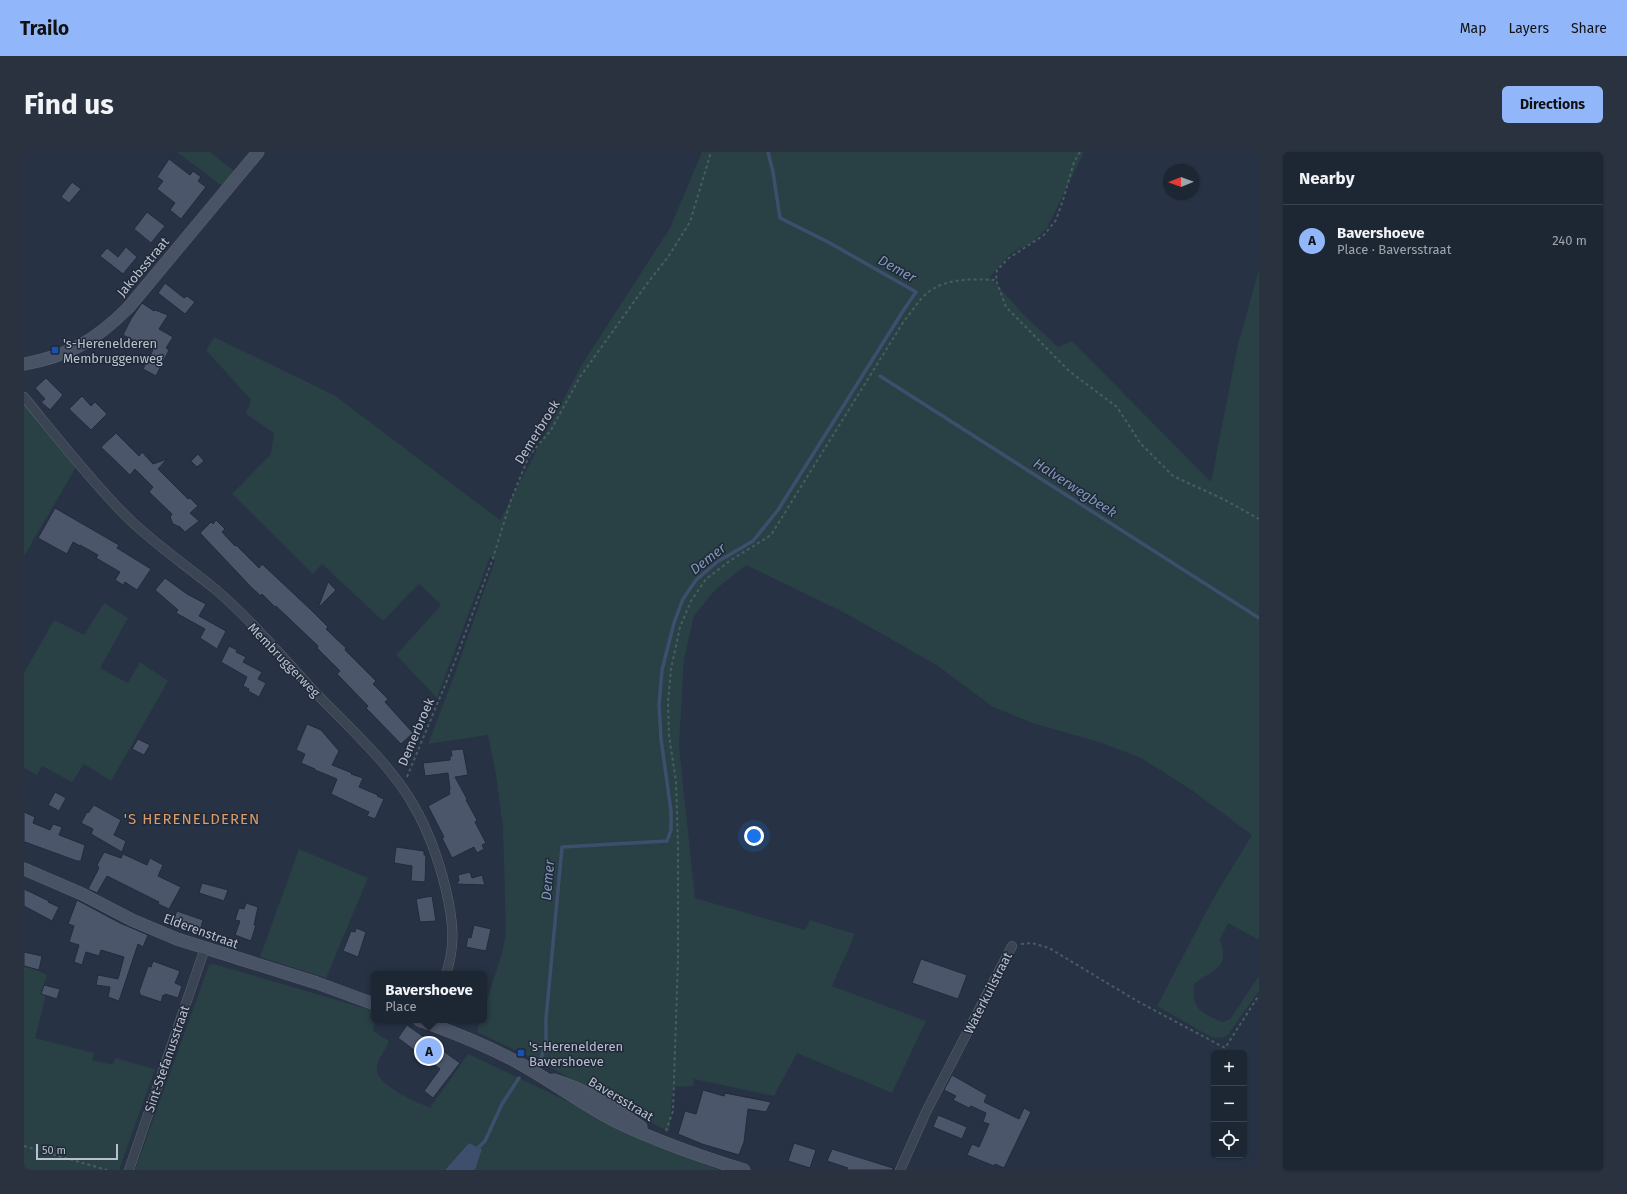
<!DOCTYPE html>
<meta charset="utf-8">
<style>
:root{--surface:#1d2633;--page:#2a323f;--text:#f1f3f6;--muted:#a0a5ac;--line:#3b434e;--accent:#91b6f9}
body{margin:0;font-family:"Fira Sans",sans-serif;background:var(--page);color:var(--text)}
.controls{position:absolute;right:12px;bottom:12px;display:grid;overflow:hidden;border-radius:6px;box-shadow:0 1px 3px #0004}
.controls button{width:36px;height:36px;display:grid;place-items:center;padding:0;border:0;border-bottom:1px solid var(--line);background:var(--surface);color:var(--text);font:20px sans-serif}
.compass{position:absolute;left:1139px;top:12px;width:36px;height:36px;border-radius:50%;background:var(--surface);box-shadow:0 1px 3px #0004;rotate:269deg}
.scale{position:absolute;left:12px;bottom:10px;width:82px;box-sizing:border-box;padding-left:4px;border:2px solid #b9c0cd;border-top:0;font-size:11px;line-height:14px;white-space:nowrap;color:#b9c0cd;-webkit-text-stroke:3px #202939;paint-order:stroke}
.you{position:absolute;left:730px;top:684px;width:14px;height:14px;margin:-10px;border:3px solid #fff;border-radius:50%;background:#1a73e8;box-shadow:0 0 0 6px #1a73e833}
.badge{display:grid;place-items:center;width:26px;height:26px;border-radius:50%;background:var(--accent);color:#111;font-size:13px;font-weight:700}
.pin{position:absolute;translate:-50% -50%;border:2px solid #fff;box-shadow:0 1px 4px #0006}
.popup{position:absolute;left:347px;top:819px;width:116px;height:52px;box-sizing:border-box;display:grid;place-content:center;border-radius:6px;background:var(--surface);filter:drop-shadow(0 1px 3px #0005);font-size:13px;white-space:nowrap;color:var(--muted)}
.popup b{font-size:15px;color:var(--text)}
.popup::after{content:'';position:absolute;left:50%;top:100%;margin-left:-8px;border:8px solid transparent;border-top-color:var(--surface)}
.list{margin:0;padding:0;list-style:none}
h2{display:flex;justify-content:space-between;align-items:center;height:52px;margin:0;padding:0 16px;font-size:17px}
h2 small{font-size:13px;font-weight:400;color:var(--muted)}
.list li{display:grid;grid-template-columns:26px 1fr auto;gap:12px;align-items:center;box-sizing:border-box;height:72px;padding:0 16px;border-top:1px solid var(--line)}
.list b{display:block;font-size:15px;white-space:nowrap}
.list p{margin:0;font-size:13px;white-space:nowrap;color:var(--muted)}
.list em{font-size:13px;font-style:normal;color:var(--muted)}
.icon{flex:none;width:22px;height:22px;fill:none;stroke:currentColor;stroke-width:2;stroke-linecap:round;stroke-linejoin:round}
.map{position:relative;flex:none;width:1235px;height:1018px;overflow:hidden;border-radius:6px}
header{display:flex;align-items:center;gap:24px;box-sizing:border-box;height:56px;padding:0 20px;background:var(--accent);color:#111}
header strong{font-size:19px}
nav{display:flex;gap:22px;margin-inline-start:auto;font-size:14px}
.intro{display:flex;align-items:center;justify-content:space-between;box-sizing:border-box;height:96px;padding:0 24px}
h1{margin:0;font-size:28px}
.button{padding:10px 18px;border-radius:6px;background:var(--accent);color:#111;font-size:14px;font-weight:700}
main{display:flex;gap:24px;padding:0 24px}
aside{flex:1;background:var(--surface);border-radius:6px;box-shadow:0 1px 3px #0004}
.map>svg:first-child{display:block}
.green{fill:#294045}
.water{fill:#3d4f6d}
.lines{fill:none;stroke-linecap:round;stroke-linejoin:round}
.stream{stroke:#3d4f6d;stroke-width:3.5}
.building{fill:#4b566a;stroke:#222b3b}
.street-casing{stroke:#5a6271;stroke-width:10}
.secondary-casing{stroke:#5a6271;stroke-width:13}
.path{stroke:#475d61;stroke-width:2;stroke-dasharray:3 3;stroke-linecap:butt}
.street{stroke:#3b4453;stroke-width:9}
.secondary{stroke:#495366;stroke-width:12}
.transit-dot{fill:#1a4fb4;stroke:#202939;stroke-width:1.5}
.labels{text-anchor:middle;dominant-baseline:central;stroke-width:3;stroke-linejoin:round;paint-order:stroke}
.street-label{font-size:13px;fill:#b9c0cd;stroke:#202939}
.poi-label{font-size:13px;fill:#b9c0cd;stroke:#202939;text-anchor:start}
.water-label{font-size:14px;font-style:italic;fill:#8095b4;stroke:#202939}
.quarter-label{font-size:15px;letter-spacing:1px;fill:#d89d69;stroke:#202939}
</style>
<header>
<strong>Trailo</strong>
<nav><a>Map</a><a>Layers</a><a>Share</a></nav>
</header>
<div class="intro"><h1>Find us</h1><a class="button">Directions</a></div>
<main>
<div class="map">
<svg width="1235" height="1018" viewBox="0 0 1235 1018">
<rect width="100%" height="100%" fill="#273244"/>
<!-- green -->
<g class="green">
<polygon points="153,0 186,0 210,19 198,34"/>
<path d="M678 0H1060L1023 76 1007 91 987 101 966 125 1000 163 1034 195 1048 189 1187 330 1214 192 1235 118V788L1204 771 1196 787C1206 817 1191 816 1170 832 1167 857 1178 861 1198 870L1206 867 1235 824V839L1203 884 1197 886 1187 885 1133 854 1189 747 1228 683 1169 639 1117 606 1075 590 1008 571 969 555 914 514 821 461 722 413 692 437 670 464 660 507 655 594 671 746 781 778 786 768 831 782 808 834 902 869 868 941 773 901 750 944 670 927 669 934 649 935 645 980 516 910 453 880 456 868H460V857L478 801 482 781 479 676 472 623 464 583 404 592 430 524 471 408 466 405 413 546 372 503 417 453 395 432 359 469 298 412 289 422 208 342 247 302 250 281 222 262 227 248 182 198 190 185 310 243 476 368 557 214 646 76Z"/>
<polygon points="0,253 54,312 0,404"/>
<polygon points="80,451 104,466 76,516 104,531 116,510 144,529 87,629 60,612 48,630 18,614 13,623 0,616 0,521 30,468 60,483"/>
<polygon points="275,697 344,726 302,826 236,805"/>
<path d="M190 812 350 859 351 868 349 879 365 889C362 897 354 907 353 915 351 934 392 949 406 956L444 902 554 954 593 977 636 996 696 1018H451L458 997 445 991 421 1018H111L185 813Z"/>
<polygon points="0,814 10,817 23,823 17,841 22,843 11,886 70,901 68,908 89,913 91,906 131,917 95,1018 0,1018"/>
</g>
<!-- water -->
<polygon class="water" points="445,991 458,997 451,1018 421,1018"/>
<g class="lines">
<!-- stream -->
<g class="stream">
<polyline points="856,224 1235,466"/>
<polyline points="516,910 522,890 522,867 538,695 643,689 647,678 647,659 637,587 635,553 638,518 650,471 659,447 672,428 693,410 729,389 754,358 879,159 892,140 804,90 756,66 749,20 744,0"/>
<polyline points="453,997 461,989 478,952 495,926"/>
</g>
</g>
<!-- building -->
<g class="building">
<polygon points="145,7 166,23 169,19 177,25 174,29 182,35 157,67 146,58 151,51 133,37 139,29 133,25"/>
<polygon points="48,30 57,37 45,51 37,45"/>
<polygon points="123,60 141,74 127,91 110,77"/>
<polygon points="102,95 113,105 99,122 76,104 83,96 94,105"/>
<polygon points="141,131 160,146 163,144 171,150 161,162 134,141"/>
<polygon points="118,151 130,159 131,158 144,163 135,177 149,185 142,196 145,198 132,224 119,217 129,198 99,183 107,167"/>
<polygon points="22,226 39,243 26,258 17,250 21,247 11,236"/>
<polygon points="58,244 67,254 71,250 83,262 67,278 45,257"/>
<polygon points="92,281 115,304 118,300 129,312 143,307 134,317 164,347 166,346 174,354 166,361 175,369 161,380 156,375 149,372 146,365 148,362 125,340 129,335 111,317 106,323 77,295"/>
<polygon points="174,302 180,309 173,315 167,309"/>
<polygon points="31,356 95,393 93,396 127,417 113,438 101,430 99,433 91,428 96,420 72,406 74,403 56,393 56,394 49,390 43,402 14,386"/>
<polygon points="192,368 201,377 198,380 211,394 212,393 235,416 238,412 286,457 304,475 302,477 322,496 321,498 352,529 349,532 364,547 361,550 389,581 377,592 342,556 344,554 313,522 316,519 293,496 294,494 252,454 251,455 238,442 237,444 228,436 176,381 187,370 189,372"/>
<polygon points="141,426 163,442 182,452 175,464 202,479 193,497 176,486 181,477 152,461 154,458 131,438"/>
<polygon points="304,430 312,438 294,456"/>
<polygon points="205,494 213,498 212,500 222,505 219,510 238,520 234,527 242,531 235,545 224,539 225,537 219,534 223,525 197,510"/>
<polygon points="283,572 297,578 315,599 308,613 328,621 327,622 339,626 335,635 354,643 353,644 360,647 351,667 343,664 345,660 307,642 313,627 291,618 291,617 277,611 281,602 272,598"/>
<polygon points="114,587 126,593 120,603 108,597"/>
<polygon points="439,597 444,623 431,625 443,647 442,648 453,668 451,670 462,691 458,693 460,697 453,701 450,695 428,706 418,686 420,685 404,654 426,642 425,638 426,637 424,621 401,624 399,611 426,608 426,604 428,604 427,598"/>
<polygon points="31,640 42,646 35,659 24,653"/>
<polygon points="70,653 97,668 90,683 102,689 98,700 67,682 69,677 57,671 63,660 64,661"/>
<polygon points="0,660 11,665 9,671 26,678 29,672 38,675 35,683 61,693 57,709 53,709 1,690 0,691"/>
<polygon points="372,695 400,699 400,703 402,703 401,730 387,729 388,714 370,711"/>
<polygon points="80,700 97,706 99,702 123,713 126,706 139,713 134,724 157,735 145,757 134,752 135,750 83,724 73,741 64,737 75,716 73,713"/>
<polygon points="446,720 448,726 458,723 461,733 433,732 433,730 435,729 434,723"/>
<polygon points="178,731 204,738 200,749 175,741"/>
<polygon points="0,737 25,749 24,750 35,755 28,769 0,754"/>
<polygon points="408,744 412,769 396,770 392,747"/>
<polygon points="53,748 96,771 124,783 119,795 114,792 95,849 84,845 86,835 72,833 74,823 94,827 100,805 77,798 75,804 62,800 58,813 50,810 55,793 45,790 50,774 44,772"/>
<polygon points="222,751 234,755 230,773 232,773 227,789 211,783 216,769 211,768 215,756 220,757"/>
<polygon points="153,759 179,768 175,783 147,773"/>
<polygon points="450,773 467,777 462,799 442,795 444,785 447,786"/>
<polygon points="332,776 342,780 334,805 319,799 327,779 331,780"/>
<polygon points="0,800 18,804 15,818 0,814"/>
<polygon points="897,807 943,823 934,847 888,831"/>
<polygon points="129,809 156,819 151,831 158,834 154,846 141,842 141,844 139,843 137,850 116,843 116,841 115,840 124,814 127,815"/>
<polygon points="20,833 36,837 33,847 17,842"/>
<polygon points="383,873 436,911 409,946 400,939 416,917 374,886"/>
<polygon points="928,923 963,943 960,950 995,967 1000,956 1007,960 980,1016 971,1012 970,1014 943,1003 948,992 955,995 965,972 959,970 962,961 947,954 945,956 929,948 932,944 920,938"/>
<polygon points="679,938 700,944 701,941 747,950 742,960 724,957 720,990 715,1003 678,992 654,982 661,959 672,962"/>
<polygon points="914,963 943,975 938,987 909,975"/>
<polygon points="770,991 792,998 786,1016 764,1009"/>
<polygon points="808,997 869,1016 869,1018 823,1018 824,1016 803,1009"/>
</g>
<g class="lines">
<defs>
<g id="street">
<path d="M0 245C32 284 64 325 99 361 127 390 161 412 191 437 225 466 257 503 287 536 321 572 366 611 390 654 405 680 415 709 422 738 429 768 432 792 422 822"/>
<polyline points="105,1018 181,796"/>
<polyline points="876,1018 902,960 988,794"/>
</g>
<g id="secondary">
<path d="M0 212C45 204 72 188 104 156L234 0"/>
<polyline points="0,717 58,742 108,768 153,787 293,831 350,852"/>
<path d="M395 868C429 880 462 893 493 910 528 929 559 953 595 971 635 990 678 1005 720 1018"/>
<path d="M530 928C561 937 590 956 617 975"/>
</g>
</defs>
<!-- street casing -->
<use href="#street" class="street-casing"/>
<!-- secondary casing -->
<use href="#secondary" class="secondary-casing"/>
<!-- path -->
<g class="path">
<polyline points="1056,0 1050,10 1040,45 1032,68 1020,83 985,106 973,118 972,128 982,155 1045,219 1093,255 1117,292 1149,324 1199,347 1235,367"/>
<polyline points="383,625 431,509 469,406 487,348 505,304 527,278 556,225 622,133 644,105 666,70 687,0"/>
<polyline points="997,792 1008,791 1025,796 1113,849 1201,896 1235,843"/>
<path d="M642 979 649 959 654 807V693L652 630 645 583 644 550 647 517 656 475 667 449 682 427 707 408 747 383 880 169C886 162 891 154 897 147 916 125 946 127 972 128"/>
<polyline points="0,994 83,1018"/>
</g>
<!-- street -->
<use href="#street" class="street"/>
<!-- secondary -->
<use href="#secondary" class="secondary"/>
</g>
<!-- markers -->
<g class="transit-dot">
<rect x="27" y="194" width="8" height="8" rx="2"/>
<rect x="493" y="897" width="8" height="8" rx="2"/>
</g>
<g class="labels">
<!-- street labels -->
<g class="street-label">
<text transform="translate(119 115) rotate(-50)">Jakobsstraat</text>
<text transform="translate(513 280) rotate(-58)">Demerbroek</text>
<text transform="translate(260 508) rotate(46)">Membruggerweg</text>
<text transform="translate(392 580) rotate(-67)">Demerbroek</text>
<text transform="translate(177 779) rotate(20)">Elderenstraat</text>
<text transform="translate(964 841) rotate(-63)">Waterkuilstraat</text>
<text transform="translate(143 907) rotate(-71)">Sint-Stefanusstraat</text>
<text transform="translate(597 947) rotate(31)">Baversstraat</text>
</g>
<!-- poi labels -->
<g class="poi-label">
<text x="39" y="191">'s-Herenelderen<tspan x="39" dy="15">Membruggenweg</tspan></text>
<text x="505" y="894">'s-Herenelderen<tspan x="505" dy="15">Bavershoeve</tspan></text>
</g>
<!-- water labels -->
<g class="water-label">
<text transform="translate(873 117) rotate(29)">Demer</text>
<text transform="translate(1051 336) rotate(33)">Halverwegbeek</text>
<text transform="translate(684 407) rotate(-38)">Demer</text>
<text transform="translate(524 728) rotate(-85)">Demer</text>
</g>
<!-- quarter labels -->
<g class="quarter-label">
<text x="168" y="667">'S HERENELDEREN</text>
</g>
</g>
</svg>
<div class="controls">
<button>+</button>
<button>−</button>
<button><svg class="icon" aria-label="locate" viewBox="0 0 24 24"><circle cx="12" cy="12" r="6"/><path d="M12 2v4M12 18v4M2 12h4M18 12h4"/></svg></button>
</div>
<svg class="compass" viewBox="-18 -18 36 36"><path d="M0-13l5 13h-10z" fill="#e53935"/><path d="M0 13l5-13h-10z" fill="#a0a5ac"/></svg>
<div class="scale">50 m</div>
<div class="you"></div>
<div class="pin badge" style="left:405px;top:899px">A</div>
<div class="popup"><b>Bavershoeve</b>Place</div>
</div>
<aside>
<h2>Nearby<small></small></h2>
<ul class="list">
<li><span class="badge">A</span><div><b>Bavershoeve</b><p>Place · Baversstraat</p></div><em>240 m</em></li>
</ul>
</aside>
</main>
